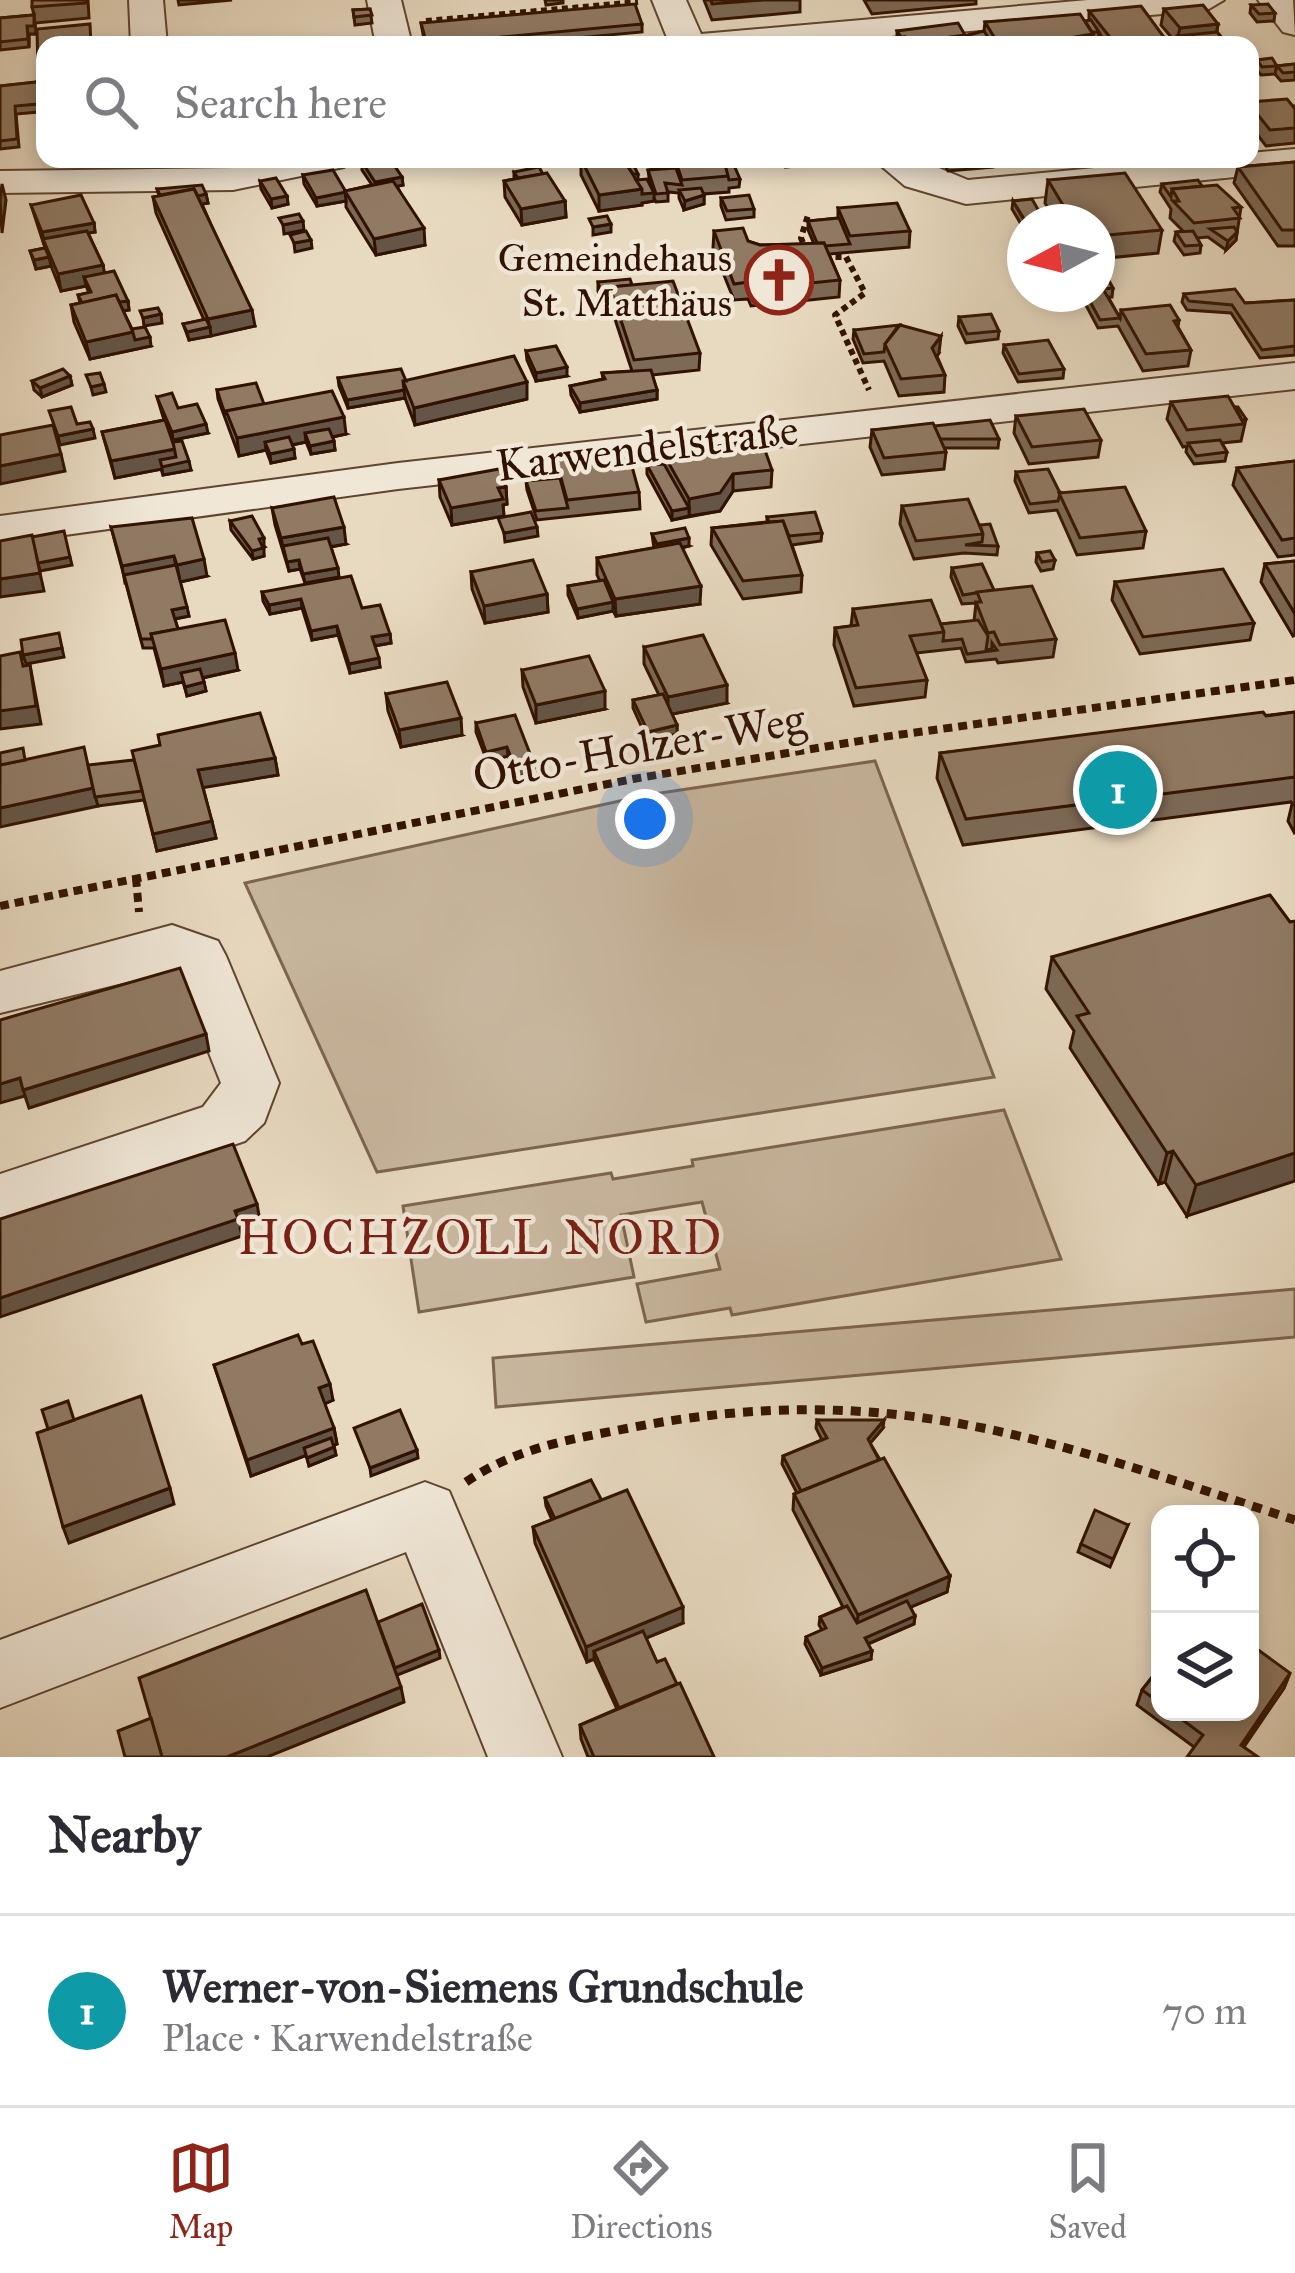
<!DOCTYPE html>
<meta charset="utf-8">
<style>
:root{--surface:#fff;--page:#f7f7f7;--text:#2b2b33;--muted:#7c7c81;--line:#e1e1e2;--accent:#8f2418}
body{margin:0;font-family:"IM FELL Great Primer",serif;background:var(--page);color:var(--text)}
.controls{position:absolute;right:36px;bottom:36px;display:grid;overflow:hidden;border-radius:24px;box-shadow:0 6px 18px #0003}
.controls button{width:108px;height:108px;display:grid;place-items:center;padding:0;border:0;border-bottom:3px solid var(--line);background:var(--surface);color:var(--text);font:60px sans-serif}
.compass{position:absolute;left:1007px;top:204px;width:108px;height:108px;border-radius:50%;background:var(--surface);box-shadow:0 6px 18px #0003;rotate:263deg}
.you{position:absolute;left:645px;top:819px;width:42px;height:42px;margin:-30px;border:9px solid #fff;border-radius:50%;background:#1a73e8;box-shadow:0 0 0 18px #1a73e833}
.badge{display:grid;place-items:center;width:78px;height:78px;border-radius:50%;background:var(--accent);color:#fff;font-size:39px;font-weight:700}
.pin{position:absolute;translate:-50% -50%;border:6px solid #fff;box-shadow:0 3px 12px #0006}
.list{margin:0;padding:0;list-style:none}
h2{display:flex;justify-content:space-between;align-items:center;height:156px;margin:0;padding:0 48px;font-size:51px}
h2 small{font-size:39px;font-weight:400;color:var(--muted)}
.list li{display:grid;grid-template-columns:78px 1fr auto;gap:36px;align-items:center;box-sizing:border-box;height:192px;padding:0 48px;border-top:3px solid var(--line)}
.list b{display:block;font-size:45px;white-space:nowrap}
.list p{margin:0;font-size:39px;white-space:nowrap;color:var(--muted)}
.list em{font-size:39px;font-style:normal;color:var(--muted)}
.icon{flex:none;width:66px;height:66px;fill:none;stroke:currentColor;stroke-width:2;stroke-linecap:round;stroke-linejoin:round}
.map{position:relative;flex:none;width:1295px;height:1757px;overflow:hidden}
.search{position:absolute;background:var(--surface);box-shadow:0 6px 18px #0003;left:36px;right:36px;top:36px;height:132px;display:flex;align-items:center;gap:30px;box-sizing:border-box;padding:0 42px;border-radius:24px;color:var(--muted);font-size:45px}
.sheet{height:348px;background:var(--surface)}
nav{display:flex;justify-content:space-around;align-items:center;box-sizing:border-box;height:168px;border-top:3px solid var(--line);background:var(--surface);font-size:33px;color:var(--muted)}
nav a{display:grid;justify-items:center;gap:6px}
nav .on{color:var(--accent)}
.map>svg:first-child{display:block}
.green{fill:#c9b8a0;stroke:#7d6550;stroke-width:3}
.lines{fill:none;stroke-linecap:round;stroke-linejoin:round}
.minor-casing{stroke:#5f4430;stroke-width:4}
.path-far2{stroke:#311200;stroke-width:6;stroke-dasharray:6 4.5;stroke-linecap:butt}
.path-far1{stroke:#311200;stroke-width:8;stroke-dasharray:9 6;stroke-linecap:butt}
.path{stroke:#311200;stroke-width:9;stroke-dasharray:10 8;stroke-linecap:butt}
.minor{fill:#f0e7d7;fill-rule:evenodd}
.wall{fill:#7c6956;stroke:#311200;stroke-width:3}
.shaded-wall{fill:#655546;stroke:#311200;stroke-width:3}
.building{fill:#907a64;stroke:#311200;stroke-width:3}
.labels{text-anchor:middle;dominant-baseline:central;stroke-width:9;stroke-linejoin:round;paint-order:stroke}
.far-poi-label{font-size:39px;fill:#311200;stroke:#f0e7d7;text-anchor:end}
.street-label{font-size:45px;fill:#311200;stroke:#f0e7d7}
.neighbourhood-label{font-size:48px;letter-spacing:3px;fill:#7a1f14;stroke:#f0e7d7}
</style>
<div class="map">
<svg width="1295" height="1757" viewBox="0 0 1295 1757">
<rect width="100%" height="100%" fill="#e8dac1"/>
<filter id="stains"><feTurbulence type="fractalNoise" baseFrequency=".00167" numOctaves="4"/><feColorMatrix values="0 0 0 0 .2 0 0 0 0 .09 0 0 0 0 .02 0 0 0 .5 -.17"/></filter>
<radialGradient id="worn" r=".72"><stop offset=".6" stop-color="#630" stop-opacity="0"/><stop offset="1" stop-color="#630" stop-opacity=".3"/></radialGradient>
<!-- green -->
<g class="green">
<polygon points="875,761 994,1077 377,1172 245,883 647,795"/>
<polygon points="1004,1110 1061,1259 732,1315 730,1308 646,1322 637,1284 720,1269 702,1202 621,1215 634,1277 419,1312 403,1206 611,1173 613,1179 693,1166 692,1160"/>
<polygon points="1295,1289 1295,1337 496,1407 493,1358"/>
</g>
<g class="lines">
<defs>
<g id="minor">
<polygon points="129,0 163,0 167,45 131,45"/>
<polygon points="367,0 401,0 412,45 376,45"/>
<polygon points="652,0 686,0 701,34 1088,0 1224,0 1207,10 811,45 670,45"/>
<polygon points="1258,0 1293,0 1295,35 1283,32"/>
<polygon points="1295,149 1295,171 966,204 905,186 873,159 917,159 968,180 1188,159 1250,159 1250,153"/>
<polygon points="275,159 350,159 344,167 233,190 0,193 0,171 233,168"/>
<polygon points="1295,363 1295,389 398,489 0,544 0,516 398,463"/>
<polygon points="172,925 218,941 226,956 279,1083 264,1123 245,1141 0,1224 0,1174 203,1107 221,1083 176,970 0,1013 0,971"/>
<polygon points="425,1482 449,1491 562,1757 488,1757 406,1552 0,1708 0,1640"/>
</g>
</defs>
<!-- minor casing -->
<use href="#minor" class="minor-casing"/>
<!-- path-far2 -->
<g class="path-far2">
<polyline points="426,21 638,2"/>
<polyline points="807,252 801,238 808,215"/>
<polyline points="825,257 846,257 865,293 835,315 869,390"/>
</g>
<!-- path-far1 -->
<g class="path-far1">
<polyline points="136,878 139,912"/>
<polyline points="0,906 633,779 883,737 1295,680"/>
</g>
<!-- path -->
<path class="path" d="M466 1482C515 1448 572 1439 629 1428 890 1377 1052 1441 1295 1520"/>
<!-- minor -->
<use href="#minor" class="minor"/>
</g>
<!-- wall -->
<g class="wall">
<polygon points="88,0 89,18 35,23 36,34 29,34 29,47 0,50 0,18 34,15 32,7"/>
<polygon points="545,0 563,0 563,3 546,5"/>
<polygon points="704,0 800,0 800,12 712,20"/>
<polygon points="864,0 976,0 976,4 872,14"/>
<polygon points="1251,5 1275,13 1274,21 1257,22 1250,13"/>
<polygon points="370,9 372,23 355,25 353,10"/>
<polygon points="1164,9 1218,24 1217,32 1228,45 1178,45 1161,25"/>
<polygon points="1089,11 1165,45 1108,45 1099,33 1098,40 1092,40 1092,45 960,45 960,43 862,45 863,40 897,37 897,31 965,36 984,31 985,22 1089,21"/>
<polygon points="421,23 642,24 642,32 501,45 425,45"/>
<polygon points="45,45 45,158 43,158 39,142 39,112 16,114 19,147 0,149 0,86 39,82 38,74"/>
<polygon points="1257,60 1277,66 1275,74 1261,75 1255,68"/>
<polygon points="1295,64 1295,80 1281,81 1275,74 1277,66"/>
<polygon points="1250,102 1295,106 1295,143 1266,146 1250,125"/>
<polygon points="194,159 265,159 195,165"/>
<polygon points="581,159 626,163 638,174 638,180 650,184 648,170 662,168 659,159 723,159 725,164 740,179 739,187 729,188 729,192 704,194 704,204 684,210 679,198 679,193 668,192 668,201 656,202 654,198 654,201 642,203 642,205 599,211 581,175"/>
<polygon points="941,159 994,159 993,167 948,171"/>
<polygon points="1009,159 1052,159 1052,161 1012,165"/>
<polygon points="362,162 402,177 403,185 397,186 425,245 376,255 346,207 346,201 317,206 304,184 303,175 346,191 372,185 362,170"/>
<polygon points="1295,162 1295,246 1278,246 1234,183 1238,167"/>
<polygon points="514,172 565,201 566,217 522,225 505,197 504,181 514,179"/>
<polygon points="1048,180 1162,230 1158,253 1097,259 1097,222 1056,222 1045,203"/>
<polygon points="260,181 287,196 288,204 272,208 261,189"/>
<polygon points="1162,184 1202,186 1241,207 1236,240 1226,250 1208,237 1197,238 1201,245 1200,253 1184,255 1174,241 1176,232 1183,231 1170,218 1171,209 1160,192"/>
<polygon points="157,189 206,194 208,203 202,204 255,326 189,340 183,324 204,320 156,213 153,197 159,196"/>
<polygon points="721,198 754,209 754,217 726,220 721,206"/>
<polygon points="1013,201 1025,222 1025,231 1012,209"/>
<polygon points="31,205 94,223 95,232 88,233 103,265 104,273 128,301 129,310 123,311 132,329 151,346 90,359 74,322 71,305 80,303 78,295 89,293 86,286 61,291 51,266 36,269 30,251 45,248"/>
<polygon points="838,208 910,231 909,247 829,254 840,280 839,297 751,306 748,299 734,300 713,248 714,231 760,245 814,244 808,230 808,221 838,218"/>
<polygon points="1097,278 1113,288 1112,297 1108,297 1120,318 1121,310 1179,320 1178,327 1191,350 1188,366 1143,371 1118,326 1098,328 1080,294 1097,294"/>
<polygon points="598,282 632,285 700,353 699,370 652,375 657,390 657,399 580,412 571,395 570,386 603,379 602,373 632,371 610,304 603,305 598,291"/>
<polygon points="1184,294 1245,303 1295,300 1295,355 1260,358 1231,313 1187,310 1182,302"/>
<polygon points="959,317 999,331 998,339 966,343 958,326"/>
<polygon points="854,330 939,353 937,356 945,375 944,392 899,396 884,361 863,363 853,339"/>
<polygon points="1004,345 1064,369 1063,378 1018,382 1003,353"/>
<polygon points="526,351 567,376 536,381 527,360"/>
<polygon points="70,376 72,385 42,397 34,390 32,381"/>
<polygon points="338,378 406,381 527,399 415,425 405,398 348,408 339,386"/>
<polygon points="217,390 264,404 346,434 333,437 335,450 311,454 306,442 292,445 295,458 271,463 266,450 239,456 218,399"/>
<polygon points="157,397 178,408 208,433 173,440 166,424 173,442 191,470 163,475 161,469 115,478 102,432 164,420"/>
<polygon points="1171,402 1235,407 1246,419 1241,441 1222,443 1227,452 1225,461 1194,464 1186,452 1187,446 1183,447 1167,419"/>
<polygon points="1016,416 1101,440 1098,457 1029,464 1014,433"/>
<polygon points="934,426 999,439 998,448 944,448 946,452 944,469 882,475 870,447 872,430"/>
<polygon points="664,455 772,470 771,487 733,491 720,511 672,520 647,474 647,465 664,464"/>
<polygon points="556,460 639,492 640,509 537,520 527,490 526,481 557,478"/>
<polygon points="1295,461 1295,555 1278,557 1233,485 1237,468"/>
<polygon points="1016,472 1146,531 1143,548 1077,555 1057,510 1029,513 1015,481"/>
<polygon points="439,480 506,487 507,504 503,505 504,516 452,525 440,497"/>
<polygon points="902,506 980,525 998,546 997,555 964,553 914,559 900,524"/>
<polygon points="272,508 346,544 331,547 339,577 305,583 300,569 289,571 275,525"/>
<polygon points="767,517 822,533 821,541 792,545 802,575 801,592 743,599 711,545 712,528 767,522"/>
<polygon points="230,521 265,547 263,548 264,556 253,559 231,530"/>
<polygon points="111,527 207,576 180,582 189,616 175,619 178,629 238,670 203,678 206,691 187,696 183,682 164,686 154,648 143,648"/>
<polygon points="652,534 689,546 682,548 700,604 616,616 613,611 578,618 568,595 568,586 600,581 597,575 597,558 654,548"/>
<polygon points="1037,553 1055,560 1053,569 1041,571 1036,562"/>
<polygon points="1295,561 1295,635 1293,636 1261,582 1265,564"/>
<polygon points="952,568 994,590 1056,639 1053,657 998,663 996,659 966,662 961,648 916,653 927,680 925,697 854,706 834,645 835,628 851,626 853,609 941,624 974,621 976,603 962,604 951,577"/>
<polygon points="471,572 547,594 548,612 485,623 472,589"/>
<polygon points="1115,582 1254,623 1250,640 1140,654 1112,600"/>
<polygon points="262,592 362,608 390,634 391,643 375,646 380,667 350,673 338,635 312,640 302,608 270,614 263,601"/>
<polygon points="644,647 727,703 672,714 677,725 677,734 648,741 633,708 633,700 659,695 644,664"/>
<polygon points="522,670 605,709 536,723 523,687"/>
<polygon points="386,694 462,735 401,747 388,711"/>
<polygon points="1295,712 1295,834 1288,821 1292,804 1291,802 963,845 937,778 940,753"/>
<polygon points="476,723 534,764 535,773 516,777 508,756 487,761 476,732"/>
<polygon points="275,758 278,775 203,787 216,838 157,851 144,800 98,806 26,760 93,786"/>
<polygon points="1290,922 1187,1216 1165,1182 1159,1184 1070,1048 1074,1031 1046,989 1052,957"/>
<polygon points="302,1344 333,1400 324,1404 334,1428 337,1444 334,1445 336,1455 309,1466 306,1455 251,1476 214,1365"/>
<polygon points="817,1420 883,1428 870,1443 950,1576 947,1592 910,1607 915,1616 914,1624 868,1644 871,1659 821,1675 805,1644 806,1637 822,1630 819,1625 820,1617 843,1607 793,1510 794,1494 797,1493 782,1464 783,1456 822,1440 816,1428"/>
<polygon points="545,1498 602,1501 683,1623 646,1638 657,1662 677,1684 714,1757 588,1757 581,1739 580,1725 617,1709 594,1659 587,1662 535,1543 533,1527 552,1520 546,1506"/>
<polygon points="1128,1525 1110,1567 1078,1552 1081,1544"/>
<polygon points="1160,1667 1160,1712 1250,1712 1290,1673 1284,1688 1244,1747 1194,1747 1137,1705 1142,1690"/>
</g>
<!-- shaded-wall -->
<g class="shaded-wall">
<polygon points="178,0 232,0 179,5"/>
<polygon points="34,15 36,34 29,34 29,47 27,26"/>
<polygon points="1218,24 1215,40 1178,36 1180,28"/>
<polygon points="1093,34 1092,45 1038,45 1038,43"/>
<polygon points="965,35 961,37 960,43 905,45"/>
<polygon points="1166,40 1165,45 1139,45"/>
<polygon points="502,159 522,159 502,166"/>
<polygon points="787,159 823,159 823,163 786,167"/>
<polygon points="402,177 403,185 376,191 375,182"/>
<polygon points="2,184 6,200 2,233 0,201"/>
<polygon points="642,189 654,193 654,201 642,203 642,205 599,211 599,195"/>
<polygon points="345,192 346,201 317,206 316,198"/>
<polygon points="206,194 208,203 166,211 164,203"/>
<polygon points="704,195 704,204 684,210 685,201"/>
<polygon points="287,196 288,204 272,208 271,199"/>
<polygon points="565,201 566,217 522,225 521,209"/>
<polygon points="303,221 304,230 284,234 283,225"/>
<polygon points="94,223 95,232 44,240 42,232"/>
<polygon points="611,224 611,232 593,235 593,227"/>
<polygon points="424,228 425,245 376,255 374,239"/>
<polygon points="1237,232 1236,240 1226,250 1228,241"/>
<polygon points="311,240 312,248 295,252 294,243"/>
<polygon points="49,257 51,266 36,269 34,260"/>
<polygon points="103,265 106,282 84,277 86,286 61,291 58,274"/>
<polygon points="610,296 610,304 603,305 602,297"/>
<polygon points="128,301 129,310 85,315 83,306"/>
<polygon points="252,310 255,326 211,336 208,319"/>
<polygon points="161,314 162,323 144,326 143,318"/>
<polygon points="210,327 211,336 189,340 187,332"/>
<polygon points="133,332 150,337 151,346 90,359 86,342"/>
<polygon points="941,336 939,353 931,365 932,348"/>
<polygon points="567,367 567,376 536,381 536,373"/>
<polygon points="70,376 72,385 42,397 40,388"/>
<polygon points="527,382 527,399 415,425 414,408"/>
<polygon points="104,384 106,392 93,395 91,387"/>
<polygon points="404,390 405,398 348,408 347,400"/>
<polygon points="657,390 657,399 580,412 580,403"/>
<polygon points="344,417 346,434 308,442 305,433 306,442 268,450 265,442 266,450 239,456 237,438"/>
<polygon points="206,424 208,433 173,440 172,432"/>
<polygon points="93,429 95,438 60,445 58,436"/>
<polygon points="334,441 335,450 311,454 310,446"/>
<polygon points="175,449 189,461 191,470 163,475 162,469 115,478 111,461"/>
<polygon points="294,449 295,458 271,463 270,454"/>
<polygon points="61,454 65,471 0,484 0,466"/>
<polygon points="733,474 733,491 720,511 689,516 689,499"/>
<polygon points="506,487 507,504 503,505 504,516 452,525 451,508 498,488"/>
<polygon points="689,508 689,516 672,520 672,511"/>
<polygon points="344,527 346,544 285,555 281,538"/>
<polygon points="537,527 538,536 505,542 504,533"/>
<polygon points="264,538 264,556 253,559 252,551 259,539"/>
<polygon points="689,538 689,546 656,552 657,544"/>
<polygon points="174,556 177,573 125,583 122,566"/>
<polygon points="70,557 72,565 40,571 38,563"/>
<polygon points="204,559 207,576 180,582 177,565"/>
<polygon points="299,560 300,569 289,571 287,562"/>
<polygon points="338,568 339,577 305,583 303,574"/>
<polygon points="40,573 44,591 0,597 0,579"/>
<polygon points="701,586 700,604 616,616 615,599"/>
<polygon points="547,594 548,612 485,623 484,606"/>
<polygon points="301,599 302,608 270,614 269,605"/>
<polygon points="613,602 613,611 578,618 577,609"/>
<polygon points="187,607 189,616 174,619 172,610"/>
<polygon points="337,626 338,635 312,640 311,631"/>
<polygon points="390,634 391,643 373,646 372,637"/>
<polygon points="62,648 64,657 26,664 23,655"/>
<polygon points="235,653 238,670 164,686 161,669"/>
<polygon points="379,658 380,667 350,673 349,664"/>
<polygon points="30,665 41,724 0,729 0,711"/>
<polygon points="204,682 206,691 187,696 185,687"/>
<polygon points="727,685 727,703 668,715 668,697"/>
<polygon points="605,691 605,709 536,723 536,705"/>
<polygon points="461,718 462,735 401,747 399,730"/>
<polygon points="677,725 677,734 648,741 648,732"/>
<polygon points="507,747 508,756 487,761 486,752"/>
<polygon points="275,758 278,775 201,788 198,770"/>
<polygon points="534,764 535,773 516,777 515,768"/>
<polygon points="93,788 98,806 0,827 0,808"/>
<polygon points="212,821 216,838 157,851 153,834"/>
<polygon points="206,1034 209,1051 29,1108 23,1090"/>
<polygon points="20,1078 25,1096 0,1103 0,1084"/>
<polygon points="1173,1151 1165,1182 1159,1184 1167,1153"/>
<polygon points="1295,1153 1295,1181 1187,1216 1196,1185"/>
<polygon points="257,1204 260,1221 240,1228 242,1236 0,1317 0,1298"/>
<polygon points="330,1384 333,1400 322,1405 319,1388"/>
<polygon points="884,1420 883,1428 867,1447 868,1439"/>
<polygon points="334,1428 337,1444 251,1476 247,1460"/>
<polygon points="334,1447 336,1455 309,1466 307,1458"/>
<polygon points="417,1450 418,1458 371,1476 370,1468"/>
<polygon points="170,1488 174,1504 69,1543 63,1527"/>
<polygon points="950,1576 947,1592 856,1630 858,1615"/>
<polygon points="683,1607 683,1623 597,1658 594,1651 594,1659 587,1662 586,1647"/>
<polygon points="915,1616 914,1624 863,1646 865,1638"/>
<polygon points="439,1650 440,1658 395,1676 393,1668"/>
<polygon points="872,1651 871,1659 821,1675 822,1668"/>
<polygon points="1290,1673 1284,1688 1236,1757 1241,1745"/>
<polygon points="401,1687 404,1702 267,1757 227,1757"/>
</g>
<!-- building -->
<g class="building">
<polygon points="32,0 86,0 87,3 32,7"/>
<polygon points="711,0 762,0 712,4"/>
<polygon points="635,4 642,24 448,42 449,45 427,45 421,23"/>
<polygon points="1268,4 1275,13 1259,14 1251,5"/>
<polygon points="1203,5 1218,24 1180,28 1164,9"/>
<polygon points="1141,6 1166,40 1139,45 1116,45 1089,11"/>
<polygon points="370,9 372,15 354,17 353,10"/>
<polygon points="1080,14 1093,34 1038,43 997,42 985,22"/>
<polygon points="34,15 34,26 27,26 28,39 0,42 0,18"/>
<polygon points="1091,20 1099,32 1092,32 1085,21"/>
<polygon points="958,23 965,35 909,43 905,37 901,37 897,31"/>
<polygon points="90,24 91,45 45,45 45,73 38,74 37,29"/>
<polygon points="984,31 993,45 966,45 961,37"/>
<polygon points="1217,32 1228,45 1188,45 1178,36"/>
<polygon points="905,37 910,45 865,45 863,40"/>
<polygon points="371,39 372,45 295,45"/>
<polygon points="783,42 784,45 750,45"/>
<polygon points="1272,58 1277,66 1262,67 1257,60"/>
<polygon points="1295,64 1295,72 1283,73 1277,66"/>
<polygon points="45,81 45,95 38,96 38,104 15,106 17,139 0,141 0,86"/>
<polygon points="45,95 45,141 39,142 38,96"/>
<polygon points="1287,99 1295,109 1295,128 1270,130 1250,105 1250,102"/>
<polygon points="376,159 390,159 402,177 375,182 362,162"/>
<polygon points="581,159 623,159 642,189 599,195"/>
<polygon points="675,159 723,159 729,176 682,180"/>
<polygon points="947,159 988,159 949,163"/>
<polygon points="632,162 638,174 633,174 626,163"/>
<polygon points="1295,162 1295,230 1282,230 1238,167"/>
<polygon points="733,163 740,179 729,180 725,164"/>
<polygon points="539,167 543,174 518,178 514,172"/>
<polygon points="676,168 682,185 665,183 668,193 656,194 648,170"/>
<polygon points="333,170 346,192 316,198 303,175"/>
<polygon points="547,173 565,201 521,209 504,181"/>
<polygon points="1125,173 1162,230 1097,236 1097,222 1073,222 1048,180"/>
<polygon points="276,178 287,196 271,199 260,181"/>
<polygon points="647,179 654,193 642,194 642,189 636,180"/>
<polygon points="1198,180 1202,186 1172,189 1171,197 1162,184"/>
<polygon points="393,181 424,228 374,239 345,191"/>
<polygon points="202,185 206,194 198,196 194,189 160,195 157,189"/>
<polygon points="1217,185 1241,207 1233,208 1240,218 1194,223 1173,201 1179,201 1172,189"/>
<polygon points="701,188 704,195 685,201 679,190"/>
<polygon points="194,189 252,310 208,319 153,197"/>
<polygon points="81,195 94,223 42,232 31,205"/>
<polygon points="749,195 754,209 727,211 721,198"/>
<polygon points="1032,199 1045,222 1026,222 1013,201"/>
<polygon points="897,203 910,231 850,236 838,208"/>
<polygon points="299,214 303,221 283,225 279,218"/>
<polygon points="607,216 611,224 593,227 589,219"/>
<polygon points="839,218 850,244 825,246 824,243 817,243 808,221"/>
<polygon points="1234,227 1237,232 1228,241 1210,229"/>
<polygon points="743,228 748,241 760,245 824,243 840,280 752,289 749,282 734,284 714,231"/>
<polygon points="87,231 103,265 58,274 43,239"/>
<polygon points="306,231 311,240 294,243 290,235"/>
<polygon points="1193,231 1201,245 1185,246 1176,232"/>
<polygon points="45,248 49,257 34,260 30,251"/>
<polygon points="114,271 128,301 119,302 116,295 82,303 78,295 91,292 84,277"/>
<polygon points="1107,277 1113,288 1103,289 1120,318 1100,320 1086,294 1097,294 1097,278"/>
<polygon points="630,279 632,285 610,287 610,296 602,297 598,282"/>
<polygon points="673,281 700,353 634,360 610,287"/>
<polygon points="1235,289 1245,303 1295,300 1295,346 1262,350 1232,305 1189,301 1184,294"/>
<polygon points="116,295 133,332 86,342 71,305"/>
<polygon points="1170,305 1179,320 1174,321 1191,350 1146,354 1121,310"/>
<polygon points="158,308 161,314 143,318 140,311"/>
<polygon points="991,314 999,331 967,334 959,317"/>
<polygon points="206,319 210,327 187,332 183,324"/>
<polygon points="899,325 885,344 884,352 864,354 854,330"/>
<polygon points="900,325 941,336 932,348 945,375 901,379 885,344"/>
<polygon points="145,327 150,337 135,340 132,329"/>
<polygon points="1048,340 1064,369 1019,374 1004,345"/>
<polygon points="556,346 567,367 536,373 526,351"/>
<polygon points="514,356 527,382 414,408 403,381"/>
<polygon points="63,369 70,376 40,388 32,381"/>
<polygon points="401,369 406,381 403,381 404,390 347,400 338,378"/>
<polygon points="651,370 657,390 580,403 570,386 605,379 602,373"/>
<polygon points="100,373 104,384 91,387 86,375"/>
<polygon points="256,383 264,404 226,411 227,413 225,414 217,390"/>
<polygon points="332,391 344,417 237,438 226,411"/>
<polygon points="172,393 178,408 197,404 206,424 172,432 157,397"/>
<polygon points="1228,396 1244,424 1187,430 1171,402"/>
<polygon points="71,407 77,424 90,422 93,429 58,436 49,411"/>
<polygon points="1235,407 1238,407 1246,419 1242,420"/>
<polygon points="1084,409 1101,440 1032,447 1016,416"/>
<polygon points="165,420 175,449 111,461 102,432"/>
<polygon points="990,420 999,439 940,439 934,426"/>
<polygon points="933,423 946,452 884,458 872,430"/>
<polygon points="53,425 61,454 0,466 0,435"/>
<polygon points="329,429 334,441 310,446 305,433"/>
<polygon points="289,437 294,449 270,454 265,442"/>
<polygon points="761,439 772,470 733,474 720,493 689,499 664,455"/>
<polygon points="1220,440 1227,452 1196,456 1188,443"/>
<polygon points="182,441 189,461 162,467 160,460 176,457 173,442"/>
<polygon points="628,452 639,492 567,500 556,460"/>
<polygon points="1295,461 1295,538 1282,540 1237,468"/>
<polygon points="664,464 689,508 672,511 647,465"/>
<polygon points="499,469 506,487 498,488 503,499 451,508 439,480"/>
<polygon points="1048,469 1060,493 1058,501 1030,504 1016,472"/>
<polygon points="560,478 568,508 536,511 526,481"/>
<polygon points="1125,487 1146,531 1080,538 1059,493"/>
<polygon points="334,497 344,527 281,538 272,508"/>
<polygon points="968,499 983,534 916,541 902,506"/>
<polygon points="531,512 537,527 504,533 498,518"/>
<polygon points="815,512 822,533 789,536 783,521 769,522 767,517"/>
<polygon points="252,516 264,538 259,539 263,548 252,551 230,521"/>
<polygon points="192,518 204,559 177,565 174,556 122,566 111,527"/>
<polygon points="783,521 802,575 743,581 712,528"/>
<polygon points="990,524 998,546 965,545 982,542 983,534 980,525"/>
<polygon points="685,528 689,538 657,544 652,534"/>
<polygon points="64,531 70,557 38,563 32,537"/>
<polygon points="32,535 40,573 0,579 0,541"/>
<polygon points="328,538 338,568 303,574 299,560 287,562 283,546"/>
<polygon points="680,543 701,586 615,599 597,558"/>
<polygon points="1050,551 1055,560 1042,562 1037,553"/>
<polygon points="533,560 547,594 484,606 471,572"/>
<polygon points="1295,561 1295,614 1265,564"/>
<polygon points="982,564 994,590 963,595 952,568"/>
<polygon points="176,565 187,607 172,610 178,629 151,634 152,639 141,639 124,575"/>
<polygon points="1223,569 1254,623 1143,637 1115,582"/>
<polygon points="351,576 362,608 380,605 390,634 372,637 379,658 349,664 337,626 311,631 301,599 269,605 262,592"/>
<polygon points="604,580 613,602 577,609 568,586"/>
<polygon points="1032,586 1056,639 1000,645 994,632 988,633 976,602 981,602 977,592"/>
<polygon points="931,600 944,632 910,636 927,680 856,688 835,628 858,625 853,609"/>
<polygon points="225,620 235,653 161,669 151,634"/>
<polygon points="978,620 988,636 986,650 992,649 992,643 997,650 967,654 962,639 943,641 944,632 941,624"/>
<polygon points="59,633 62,648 23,655 21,640"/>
<polygon points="703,635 727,685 668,697 644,647"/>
<polygon points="20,652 23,666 30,665 36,706 0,711 0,656"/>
<polygon points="589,656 605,691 536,705 522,670"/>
<polygon points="200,669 204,682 185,687 181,673"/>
<polygon points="447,682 461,718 399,730 386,694"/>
<polygon points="663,694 677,725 648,732 633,700"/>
<polygon points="1263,712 1266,716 1295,712 1295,777 966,819 940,753"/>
<polygon points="260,713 275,758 198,770 212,821 153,834 132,751 160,745 158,735"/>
<polygon points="515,715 534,764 515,768 507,747 486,752 476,723"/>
<polygon points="84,747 93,788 0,808 0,765"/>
<polygon points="23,748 25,760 0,765 0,753"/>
<polygon points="134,760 142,791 95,797 88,765"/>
<polygon points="1270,895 1290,922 1295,921 1295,1153 1196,1185 1173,1151 1167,1153 1077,1016 1089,1013 1052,957"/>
<polygon points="180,968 206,1034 23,1090 20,1078 0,1084 0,1020"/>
<polygon points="233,1144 257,1204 235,1211 238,1219 0,1298 0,1219"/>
<polygon points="298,1335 302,1344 313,1341 330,1384 319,1388 334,1428 247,1460 214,1365"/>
<polygon points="141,1396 170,1488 63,1527 37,1433"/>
<polygon points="68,1401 74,1420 48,1429 42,1410"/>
<polygon points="400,1410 417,1450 370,1468 354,1428"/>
<polygon points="817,1420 884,1420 868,1439 879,1460 801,1491 783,1456 827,1438"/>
<polygon points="331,1438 334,1447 307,1458 304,1448"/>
<polygon points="884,1458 950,1576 858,1615 794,1494"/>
<polygon points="591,1480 602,1501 555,1519 545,1498"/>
<polygon points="627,1490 683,1607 586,1647 533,1527"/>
<polygon points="1095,1510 1128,1525 1113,1559 1081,1544"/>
<polygon points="366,1590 401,1687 227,1757 162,1757 139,1678"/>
<polygon points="907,1601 915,1616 865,1638 872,1651 822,1668 806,1637 826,1628 820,1617 847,1606 857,1623"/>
<polygon points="422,1604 439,1650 395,1668 378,1622"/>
<polygon points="643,1631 657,1662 665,1659 677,1684 619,1708 594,1651"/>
<polygon points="1250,1644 1290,1673 1241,1745 1258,1757 1187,1757 1203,1735 1172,1712 1250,1712"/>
<polygon points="1160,1667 1160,1703 1142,1690"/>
<polygon points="680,1683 714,1757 594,1757 580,1725"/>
<polygon points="151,1718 162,1757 125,1757 118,1731"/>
</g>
<!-- icons -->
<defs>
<symbol id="church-ring" viewBox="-11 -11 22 22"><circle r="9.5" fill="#f0e7d7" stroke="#8f2418" stroke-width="1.5"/><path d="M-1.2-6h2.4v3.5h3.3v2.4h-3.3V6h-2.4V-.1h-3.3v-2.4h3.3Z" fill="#8f2418"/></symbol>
</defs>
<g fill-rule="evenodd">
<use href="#church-ring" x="741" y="242" width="76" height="76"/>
</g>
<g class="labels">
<!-- far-poi labels -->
<g class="far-poi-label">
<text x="732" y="258">Gemeindehaus<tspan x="732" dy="45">St. Matthäus</tspan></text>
</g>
<!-- street labels -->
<g class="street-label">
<text transform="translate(647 447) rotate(-7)">Karwendelstraße</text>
<text transform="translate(639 747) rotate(-10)">Otto-Holzer-Weg</text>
</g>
<!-- neighbourhood labels -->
<g class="neighbourhood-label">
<text x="481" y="1237">HOCHZOLL NORD</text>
</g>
</g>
<rect width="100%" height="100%" filter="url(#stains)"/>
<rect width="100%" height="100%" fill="url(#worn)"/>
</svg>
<div class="controls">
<button><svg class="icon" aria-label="locate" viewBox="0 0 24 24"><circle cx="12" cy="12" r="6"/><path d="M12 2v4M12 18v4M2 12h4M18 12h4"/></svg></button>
<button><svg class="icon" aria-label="layers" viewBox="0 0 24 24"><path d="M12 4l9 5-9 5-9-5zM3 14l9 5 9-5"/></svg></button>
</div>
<svg class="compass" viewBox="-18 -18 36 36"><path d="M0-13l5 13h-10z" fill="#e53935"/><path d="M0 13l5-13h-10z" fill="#7c7c81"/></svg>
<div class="you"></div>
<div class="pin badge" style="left:1118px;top:790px;background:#0f9aa8">1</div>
<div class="search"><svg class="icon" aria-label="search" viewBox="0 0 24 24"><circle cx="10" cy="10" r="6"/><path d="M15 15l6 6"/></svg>Search here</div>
</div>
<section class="sheet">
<h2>Nearby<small></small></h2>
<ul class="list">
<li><span class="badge" style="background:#0f9aa8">1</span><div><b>Werner-von-Siemens Grundschule</b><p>Place · Karwendelstraße</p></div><em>70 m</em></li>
</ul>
</section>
<nav>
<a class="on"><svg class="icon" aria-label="map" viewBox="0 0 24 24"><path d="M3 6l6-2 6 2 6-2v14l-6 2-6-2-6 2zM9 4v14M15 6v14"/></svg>Map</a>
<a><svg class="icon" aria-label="directions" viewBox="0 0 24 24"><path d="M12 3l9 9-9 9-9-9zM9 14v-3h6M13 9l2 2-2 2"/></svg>Directions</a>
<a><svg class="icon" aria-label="saved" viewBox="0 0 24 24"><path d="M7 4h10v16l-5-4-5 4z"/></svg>Saved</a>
</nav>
